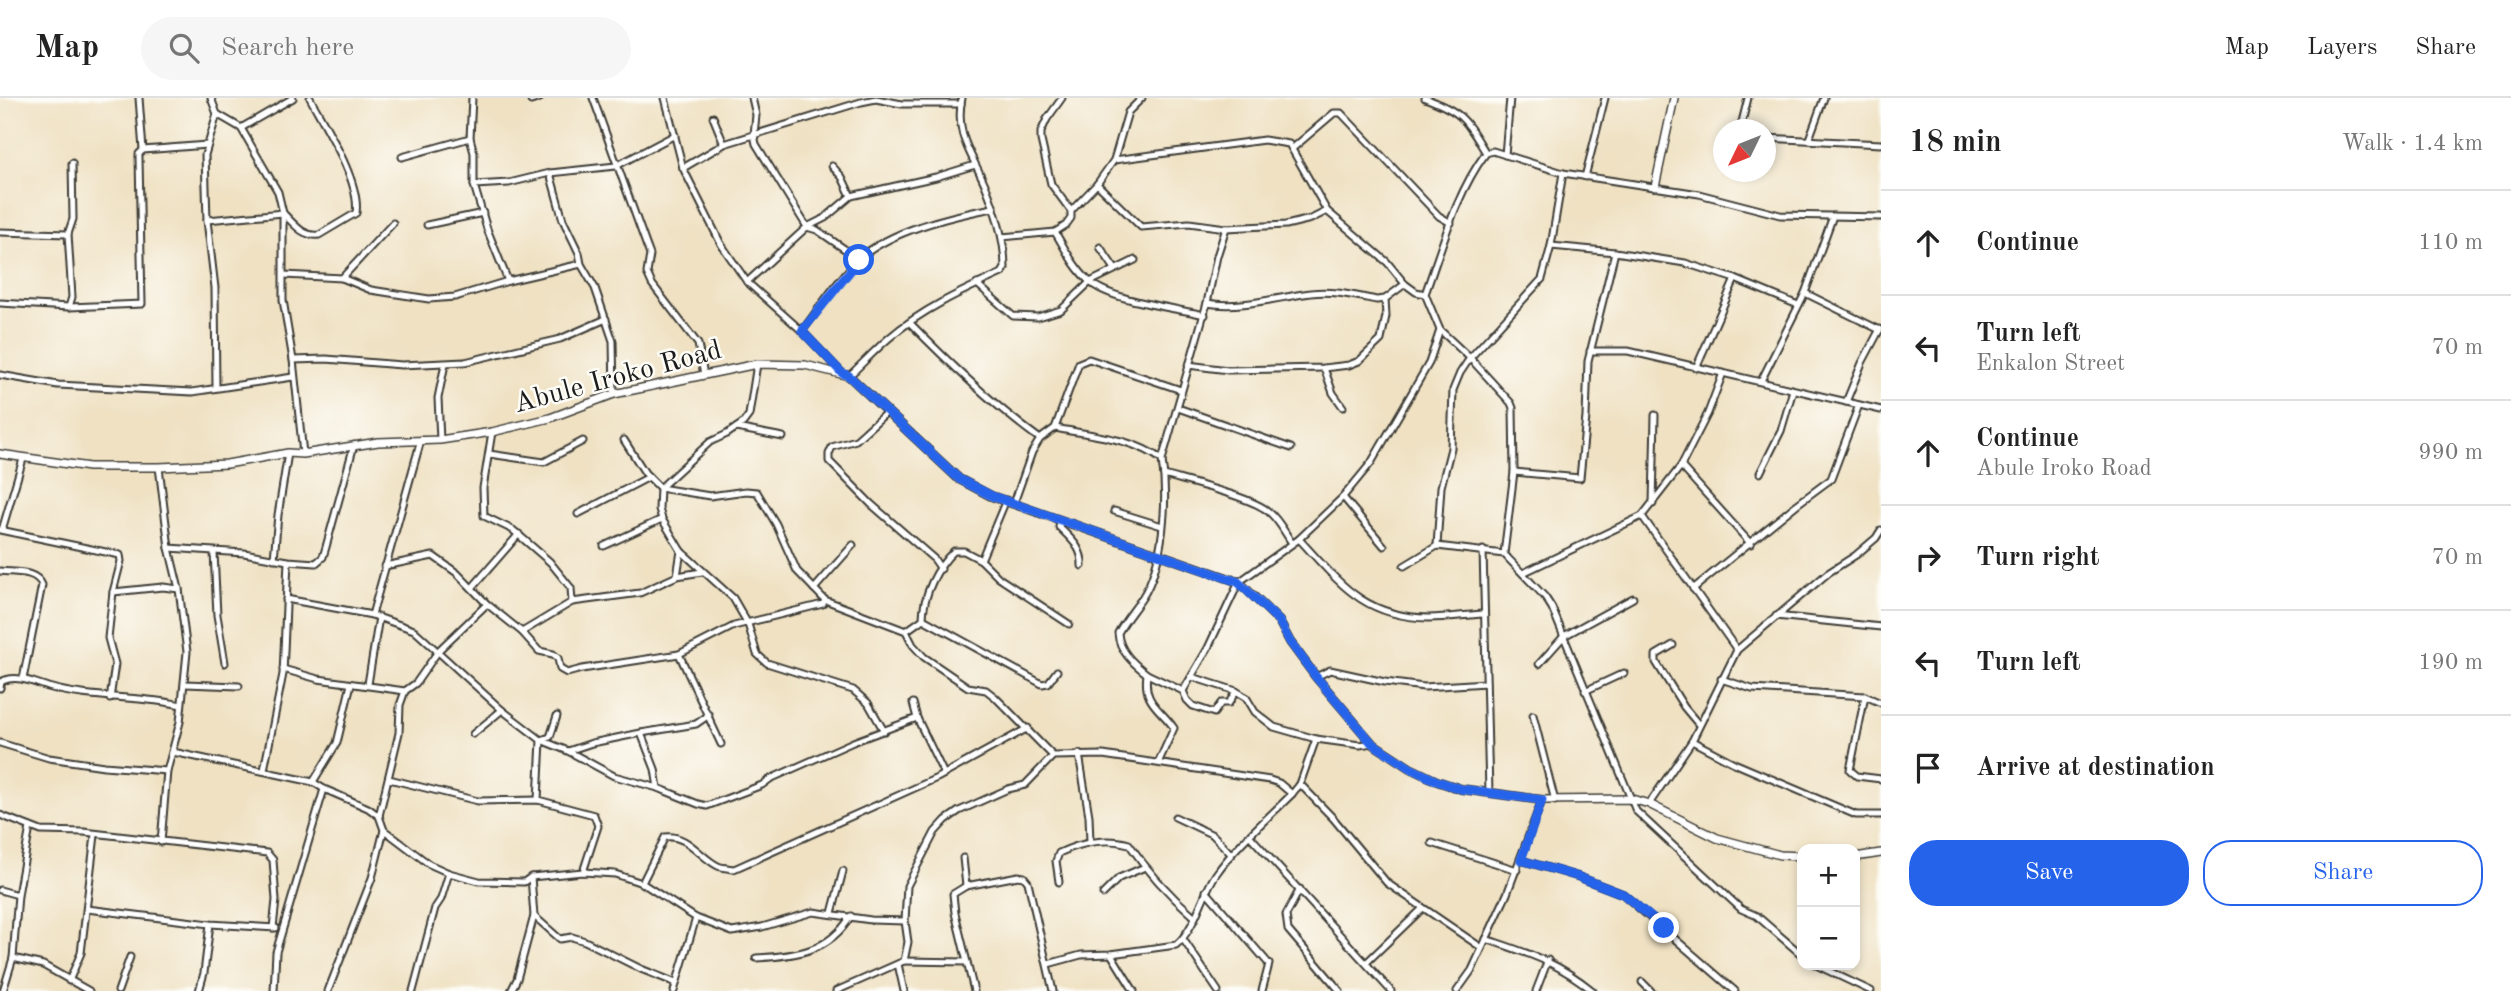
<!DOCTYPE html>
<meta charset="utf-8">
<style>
:root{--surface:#fff;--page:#f6f6f6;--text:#222;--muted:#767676;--line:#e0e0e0;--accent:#2563eb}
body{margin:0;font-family:"Old Standard TT",serif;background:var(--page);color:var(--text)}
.controls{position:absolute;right:21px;bottom:21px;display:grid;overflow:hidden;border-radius:14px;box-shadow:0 4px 10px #0003}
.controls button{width:63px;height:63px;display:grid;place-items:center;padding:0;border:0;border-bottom:2px solid var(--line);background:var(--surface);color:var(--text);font:35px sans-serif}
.compass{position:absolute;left:1713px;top:21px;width:63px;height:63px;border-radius:50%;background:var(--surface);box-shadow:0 4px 10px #0003;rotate:227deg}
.stop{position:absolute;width:21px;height:21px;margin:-16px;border:5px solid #2563eb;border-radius:50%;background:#fff}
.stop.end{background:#2563eb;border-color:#fff;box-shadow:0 2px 7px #0008}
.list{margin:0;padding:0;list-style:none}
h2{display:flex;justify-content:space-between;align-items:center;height:91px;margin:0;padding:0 28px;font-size:30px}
h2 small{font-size:23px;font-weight:400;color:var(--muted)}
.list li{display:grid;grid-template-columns:46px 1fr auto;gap:21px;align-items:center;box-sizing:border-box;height:105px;padding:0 28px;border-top:2px solid var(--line)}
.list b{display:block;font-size:26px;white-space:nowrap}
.list p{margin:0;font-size:23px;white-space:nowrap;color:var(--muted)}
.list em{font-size:23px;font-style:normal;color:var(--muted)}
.actions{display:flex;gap:14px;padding:21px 28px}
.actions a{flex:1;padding:16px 0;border:2px solid var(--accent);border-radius:28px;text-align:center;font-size:24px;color:var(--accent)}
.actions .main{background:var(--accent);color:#fff}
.icon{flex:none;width:38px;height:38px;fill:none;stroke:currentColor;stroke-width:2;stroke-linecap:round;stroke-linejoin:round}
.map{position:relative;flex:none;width:1881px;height:893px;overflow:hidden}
header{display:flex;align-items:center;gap:42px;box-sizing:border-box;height:98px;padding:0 35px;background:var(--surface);border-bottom:2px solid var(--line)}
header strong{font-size:33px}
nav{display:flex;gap:38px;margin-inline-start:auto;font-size:24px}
.search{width:490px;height:63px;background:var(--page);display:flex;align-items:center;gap:18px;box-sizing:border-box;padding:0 24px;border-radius:38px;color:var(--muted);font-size:26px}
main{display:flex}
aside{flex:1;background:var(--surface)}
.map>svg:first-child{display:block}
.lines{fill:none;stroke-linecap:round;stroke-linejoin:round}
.minor-casing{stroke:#3c3a35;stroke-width:9}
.tertiary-casing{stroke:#3c3a35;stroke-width:10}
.minor{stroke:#fff;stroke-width:5}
.tertiary{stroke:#fff;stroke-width:7}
.route{stroke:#2563eb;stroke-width:9}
.labels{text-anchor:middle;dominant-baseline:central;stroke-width:5;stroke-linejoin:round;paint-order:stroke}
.street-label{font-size:28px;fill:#1c1c1c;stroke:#fdfcf7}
</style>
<header>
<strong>Map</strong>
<div class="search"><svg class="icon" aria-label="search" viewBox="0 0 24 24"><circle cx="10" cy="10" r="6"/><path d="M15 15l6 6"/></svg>Search here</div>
<nav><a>Map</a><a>Layers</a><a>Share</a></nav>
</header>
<main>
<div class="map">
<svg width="1881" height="893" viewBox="0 0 1881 893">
<rect width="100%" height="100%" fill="#fdfcf7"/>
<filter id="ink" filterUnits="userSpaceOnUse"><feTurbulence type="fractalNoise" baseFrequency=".0143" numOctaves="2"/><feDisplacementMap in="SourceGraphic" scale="14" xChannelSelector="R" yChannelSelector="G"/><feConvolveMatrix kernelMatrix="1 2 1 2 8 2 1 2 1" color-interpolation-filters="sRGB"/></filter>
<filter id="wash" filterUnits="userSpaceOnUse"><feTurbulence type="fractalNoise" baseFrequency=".00686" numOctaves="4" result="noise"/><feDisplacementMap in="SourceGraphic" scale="28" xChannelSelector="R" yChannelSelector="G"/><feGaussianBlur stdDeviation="1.57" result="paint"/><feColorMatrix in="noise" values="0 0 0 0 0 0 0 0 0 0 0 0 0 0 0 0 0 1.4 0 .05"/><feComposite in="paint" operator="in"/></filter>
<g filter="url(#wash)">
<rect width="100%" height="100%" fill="#efe1c2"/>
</g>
<g filter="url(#ink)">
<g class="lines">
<defs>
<g id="minor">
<polyline points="211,0 217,16 241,30 278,94 283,115 283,202 293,262 303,356"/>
<polyline points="472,0 470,40 474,55 474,87 487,131 508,183"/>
<polyline points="593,0 647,149 650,157 647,175 652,186 698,246 704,277"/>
<polyline points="665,0 683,70 721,146 747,184 802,233 842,275"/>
<polyline points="752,0 756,17 754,37 756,46 807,129 817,132 859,161"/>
<polyline points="1062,0 1047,21 1041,34 1041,42 1051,86 1071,113"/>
<path d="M1425 0C1464 15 1465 21 1486 55"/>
<polyline points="531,3 540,0"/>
<polyline points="713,19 724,46"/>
<polyline points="241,30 293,0"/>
<polyline points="1740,32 1748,0"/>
<polyline points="1766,40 1881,46"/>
<polyline points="1809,41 1824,0"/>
<polyline points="1293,50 1334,15 1341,15 1439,118 1451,125"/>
<polyline points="143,52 207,47"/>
<polyline points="1505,57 1510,0"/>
<polyline points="402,59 470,40"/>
<polyline points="1114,62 1264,42 1289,46 1327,113 1387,164 1405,186 1416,194 1425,196"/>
<polyline points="832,68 842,79 851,98"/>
<polyline points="683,70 724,46 861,4 876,1 902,6 961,6"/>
<polyline points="550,75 563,122 579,155 581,166 595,190 613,243 614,296"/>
<polyline points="1585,79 1605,0"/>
<polyline points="1097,86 1141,129 1189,125 1226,130 1286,127 1311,121 1327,113"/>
<polyline points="474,87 509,85 550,75 616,68 675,37"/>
<path d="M207 122 283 115C294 126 303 139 319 137L356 115C361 84 325 28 310 0"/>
<polyline points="427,127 483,115"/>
<polyline points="0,134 68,136"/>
<path d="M1055 134C1065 151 1075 171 1090 184 1112 203 1175 210 1205 217"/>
<polyline points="1002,139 1055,134 1066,127 1071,120 1071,113 1097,86 1114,62 1128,14 1142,0"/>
<polyline points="1551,148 1615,154 1685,165 1735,181 1798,207"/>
<polyline points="1100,149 1115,171"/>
<polyline points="284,177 342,180 371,192 429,201 455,199 508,183 581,166"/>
<polyline points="342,180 393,125"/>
<polyline points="747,184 807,129 825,120 851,98 936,79 975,67"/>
<polyline points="977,186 1013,218 1038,219 1061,212 1090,184 1135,162"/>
<polyline points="1805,195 1880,232"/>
<polyline points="0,205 69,209 142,206 139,60 139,56 143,52 139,0"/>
<polyline points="1207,205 1217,158 1226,130"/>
<polyline points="69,209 72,199 68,136 73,121 72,65"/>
<path d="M910 225C951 267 992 306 1040 341"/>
<polyline points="1440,232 1470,260 1511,305 1513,310 1514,374 1504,456 1545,499 1552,510 1636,713 1741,811 1757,818 1802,857"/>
<path d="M802 233C818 212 840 178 859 161 891 132 951 118 993 110"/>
<polyline points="1590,253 1628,253 1881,312"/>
<polyline points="293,262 326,261 402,267 465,264 560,241 606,221"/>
<polyline points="757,266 749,317 743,325 727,336 710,344 660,390 659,411 662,421 681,453 733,500 748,526 757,556 767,565 853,592 868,605 884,633"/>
<polyline points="1188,267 1228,272 1324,270 1349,267 1359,263 1381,242 1386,218 1385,201"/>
<polyline points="1324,270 1333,295 1343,309"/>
<polyline points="1696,270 1735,181"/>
<polyline points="0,277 58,287 192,294 293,279"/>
<path d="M849 278C862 266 875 252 889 240 921 212 962 193 1002 175L1005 170C1005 143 996 114 986 89 973 57 954 38 962 0"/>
<polyline points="1761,283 1805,195 1833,118"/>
<polyline points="216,290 215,190 207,122 205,57 217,16"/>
<polyline points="1846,304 1862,265 1880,231"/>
<polyline points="1178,310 1291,350"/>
<polyline points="887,314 856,342 832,349 829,356 829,363 871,406 934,461 941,471"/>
<polyline points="736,330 783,339"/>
<path d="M1055 330C1089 337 1134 340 1162 362"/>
<polyline points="492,334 483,390 484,418 513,432 550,464 571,490 572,504"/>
<polyline points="440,342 438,300 445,266"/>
<polyline points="624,342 645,375 660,390 710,398 746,393 757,394 776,426 797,473 825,502 906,533 913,547 924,559 968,589 986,592 995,599 1053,658"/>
<polyline points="489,356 544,364 583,343"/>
<polyline points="1681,368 1751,446"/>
<polyline points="159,369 169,450 179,491 187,554 180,624 167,673 161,744"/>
<polyline points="1514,374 1580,380 1586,319 1588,263 1615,154"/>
<polyline points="1760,375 1781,333 1793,292"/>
<path d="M1164 377C1188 384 1252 399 1269 414 1279 422 1285 435 1292 445"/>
<polyline points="1343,399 1384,448"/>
<polyline points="1014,405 1032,354 1040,341 1055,330 1079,265 1089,261 1181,292"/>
<polyline points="1653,406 1655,317"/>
<polyline points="1114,413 1162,428"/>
<polyline points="578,416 649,379"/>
<polyline points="1642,418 1737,552"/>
<path d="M1060 423 1059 429C1071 441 1083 450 1082 468"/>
<polyline points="0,432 120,457 121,463 113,494 108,540 115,566 110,601"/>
<polyline points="2,432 23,361"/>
<path d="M1299 441C1340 485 1363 519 1429 520 1447 520 1465 517 1483 516"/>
<polyline points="604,448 662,421"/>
<polyline points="1437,448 1441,389 1451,350 1453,292 1460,275 1470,260 1542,181 1551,148 1563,75"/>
<polyline points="169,450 244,455 288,463 316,465 323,459 326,449 354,347"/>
<polyline points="1483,452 1489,695"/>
<polyline points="214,454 217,517 225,565"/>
<polyline points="274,461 278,417 288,355"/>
<polyline points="981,462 1006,402"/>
<polyline points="385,468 433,458 457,475 487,506 522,534 539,553 553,556 558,560 560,571 567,575 582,571 679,556 734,528 823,506 825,502"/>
<polyline points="1404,468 1437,448 1504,456"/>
<path d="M0 473C15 475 36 472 42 487L23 581"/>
<polyline points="1523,475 1642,418 1681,368 1708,315 1723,275"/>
<polyline points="677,478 681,453"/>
<polyline points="472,490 519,436"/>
<polyline points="814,491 853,447"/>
<polyline points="1693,491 1796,407 1831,381 1859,307"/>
<polyline points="113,494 163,489 179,491"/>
<polyline points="286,501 372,517 414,532 502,612 541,642 568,653 614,678 658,690 698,706 707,708 762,687 770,681 853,644 917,620"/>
<polyline points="372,517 421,342"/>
<polyline points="1776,518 1881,529"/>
<polyline points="923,521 1042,586 1048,585 1057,573"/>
<path d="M906 533 923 521C923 497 937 469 954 453H964L981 462 999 480 1069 526"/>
<polyline points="522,534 572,504 640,495 677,478 702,474"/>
<polyline points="1673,547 1656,557 1656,564 1684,609 1699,627"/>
<polyline points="679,556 721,646"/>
<polyline points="1539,566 1564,538 1633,500"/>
<polyline points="283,571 318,581 405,593"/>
<polyline points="1147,576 1183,593 1187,602 1193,608 1214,615 1221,605 1229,605 1236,593"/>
<polyline points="1192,579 1236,593 1246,599 1255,614 1274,629 1316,641"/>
<polyline points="1316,579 1330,572 1385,584 1424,589 1486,585"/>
<polyline points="1721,581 1752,591 1865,598 1881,605"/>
<polyline points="185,586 239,588"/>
<polyline points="368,586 379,519"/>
<path d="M0 590 1 584C15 576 33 584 48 589 92 602 137 597 181 607"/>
<path d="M1183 593 1208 550 1239 484 1299 441 1343 399 1371 365 1429 265 1440 232 1425 196C1442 149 1456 95 1486 55L1493 53 1563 75 1699 96 1780 117 1881 119"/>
<polyline points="1585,593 1624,575"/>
<polyline points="1865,598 1850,672 1857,678 1881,681"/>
<polyline points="913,605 917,620 944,676"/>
<polyline points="1533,617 1555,703"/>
<polyline points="641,635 655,671 658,690"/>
<polyline points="473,636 502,612"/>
<polyline points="1692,643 1734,665 1856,717 1881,717"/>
<polyline points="0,645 49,660 104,668 167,673"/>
<polyline points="568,653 592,645 641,635 696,626 709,617"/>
<polyline points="173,654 313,684 324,691 368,710 379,718 384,732 429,766 449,775 479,783 524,784 531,779 583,774 615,776 642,785 696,820 732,834 762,829 813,814 871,822 905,823"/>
<polyline points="1079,656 1089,718 1090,744"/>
<path d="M1159 663 1174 630C1159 609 1143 605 1147 576 1133 565 1119 553 1118 535 1125 522 1134 512 1142 500 1164 466 1168 401 1162 362L1207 205C1241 211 1278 199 1311 195 1333 192 1355 198 1377 202L1385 201 1405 186"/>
<polyline points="264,672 283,576 288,463"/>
<polyline points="389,681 478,703 538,702 594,717 598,728 583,774"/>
<polyline points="313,684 337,645 351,586"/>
<polyline points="1300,686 1333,720 1387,785 1482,850"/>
<polyline points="538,702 541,642 550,639 557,618"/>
<polyline points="1649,706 1692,643 1737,552 1828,475 1856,457 1876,440 1881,432"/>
<polyline points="0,717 41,733 84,734 267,755 273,762 276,802 273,830"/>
<polyline points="379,718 399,635 400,607 405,593 416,585 439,552 487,506"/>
<polyline points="1175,719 1213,737 1231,756"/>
<polyline points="1250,738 1391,893"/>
<polyline points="1432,745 1517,772"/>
<polyline points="963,760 966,788"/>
<polyline points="1521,762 1579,779 1623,796 1735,893"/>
<path d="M1059 784 1056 763 1059 755C1080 745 1106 739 1129 746 1148 774 1169 797 1195 819"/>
<path d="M642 785 665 739C687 736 700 759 718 768 722 770 729 770 734 771L937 680 1028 630"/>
<polyline points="1300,791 1286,817 1288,832 1340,893"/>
<polyline points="0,792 18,797"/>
<polyline points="1206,793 1269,866 1262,893"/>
<polyline points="1103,796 1119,780 1145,769"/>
<polyline points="87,811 210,826 276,830"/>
<polyline points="832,815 843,773"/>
<polyline points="534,818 560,841 572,839 585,843 641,871 676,885"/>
<polyline points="1183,841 1218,893"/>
<path d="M1486 841C1530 856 1556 863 1593 893"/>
<polyline points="1111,856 1134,893"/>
<polyline points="13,860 43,867 89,893"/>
<path d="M756 860C795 858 829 854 851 818"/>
<polyline points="904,863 967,864"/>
<polyline points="1366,865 1423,810"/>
<polyline points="898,866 904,893"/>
<path d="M1048 866 1081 857 1111 856 1176 847C1197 828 1201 798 1216 776 1237 746 1266 722 1292 696"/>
<polyline points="1816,867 1871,893"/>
<polyline points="69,883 81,855 95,737"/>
<polyline points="1642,884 1651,893"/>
<polyline points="3,893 13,860 18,797 30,729"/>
<polyline points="118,893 130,859"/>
<polyline points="199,893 204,875 210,826"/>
<polyline points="274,893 276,854 324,691"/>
<polyline points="328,893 372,780 384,732"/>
<polyline points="413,893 435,810 441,801 449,775"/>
<polyline points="511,893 517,881 534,818 531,779"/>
<polyline points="674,893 696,820"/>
<polyline points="836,893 904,863 908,844 905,823 907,788 935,734 946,722 959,713 1008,691 1025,687 1053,658 1103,657 1270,682 1279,685 1292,696 1300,686 1316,641 1360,647 1372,645"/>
<polyline points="974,893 955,815 953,796 966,788 1018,778 1024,779 1028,784 1053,893"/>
<polyline points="1457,893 1472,872 1507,796 1542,702"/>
<polyline points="1536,893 1548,862"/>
</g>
<g id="tertiary">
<polyline points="1655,89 1674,0"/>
<polyline points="0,356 89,369 159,369 227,366 288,355 303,356 378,344 440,342 492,334 550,320 614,296 704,277 757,266 805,267 849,278 959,381 991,398 1239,484 1279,523 1290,544 1316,579 1372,645 1410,670 1437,683 1461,691 1542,702 1632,701 1649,706 1717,740 1780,757 1802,758"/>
<polyline points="1855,759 1881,755"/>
</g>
</defs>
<!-- minor casing -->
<use href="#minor" class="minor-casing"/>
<!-- tertiary casing -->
<use href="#tertiary" class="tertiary-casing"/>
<!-- minor -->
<use href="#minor" class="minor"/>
<!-- tertiary -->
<use href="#tertiary" class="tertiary"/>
</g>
</g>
<g class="lines" filter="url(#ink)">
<!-- route -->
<polyline class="route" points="859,162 802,233 842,275 849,278 959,381 992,398 1238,484 1279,523 1290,544 1316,579 1372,645 1410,670 1437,683 1461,691 1542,702 1521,762 1579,779 1623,796 1664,830"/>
</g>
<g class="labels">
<!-- street labels -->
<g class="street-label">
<text transform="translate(618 280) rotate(-15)">Abule Iroko Road</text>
</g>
</g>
</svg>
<div class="controls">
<button>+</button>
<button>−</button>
</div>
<svg class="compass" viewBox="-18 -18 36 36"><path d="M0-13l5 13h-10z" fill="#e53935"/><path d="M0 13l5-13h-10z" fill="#767676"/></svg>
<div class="stop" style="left:859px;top:162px"></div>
<div class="stop end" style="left:1664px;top:830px"></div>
</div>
<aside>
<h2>18 min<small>Walk · 1.4 km</small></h2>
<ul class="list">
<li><svg class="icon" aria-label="ahead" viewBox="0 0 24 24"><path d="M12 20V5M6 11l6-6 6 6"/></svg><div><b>Continue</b></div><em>110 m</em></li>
<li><svg class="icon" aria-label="left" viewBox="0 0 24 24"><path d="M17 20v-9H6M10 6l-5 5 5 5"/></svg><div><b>Turn left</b><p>Enkalon Street</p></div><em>70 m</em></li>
<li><svg class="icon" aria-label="ahead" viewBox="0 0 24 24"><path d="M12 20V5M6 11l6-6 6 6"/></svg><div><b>Continue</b><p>Abule Iroko Road</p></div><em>990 m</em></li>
<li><svg class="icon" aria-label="right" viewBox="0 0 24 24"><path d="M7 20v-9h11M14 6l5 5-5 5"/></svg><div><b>Turn right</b></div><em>70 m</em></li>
<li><svg class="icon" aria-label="left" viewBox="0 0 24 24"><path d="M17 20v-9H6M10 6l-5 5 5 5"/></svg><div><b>Turn left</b></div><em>190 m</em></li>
<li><svg class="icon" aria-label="arrive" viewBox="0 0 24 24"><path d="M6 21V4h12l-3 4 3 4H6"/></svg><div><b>Arrive at destination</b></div></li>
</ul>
<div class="actions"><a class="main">Save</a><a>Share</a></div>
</aside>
</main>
